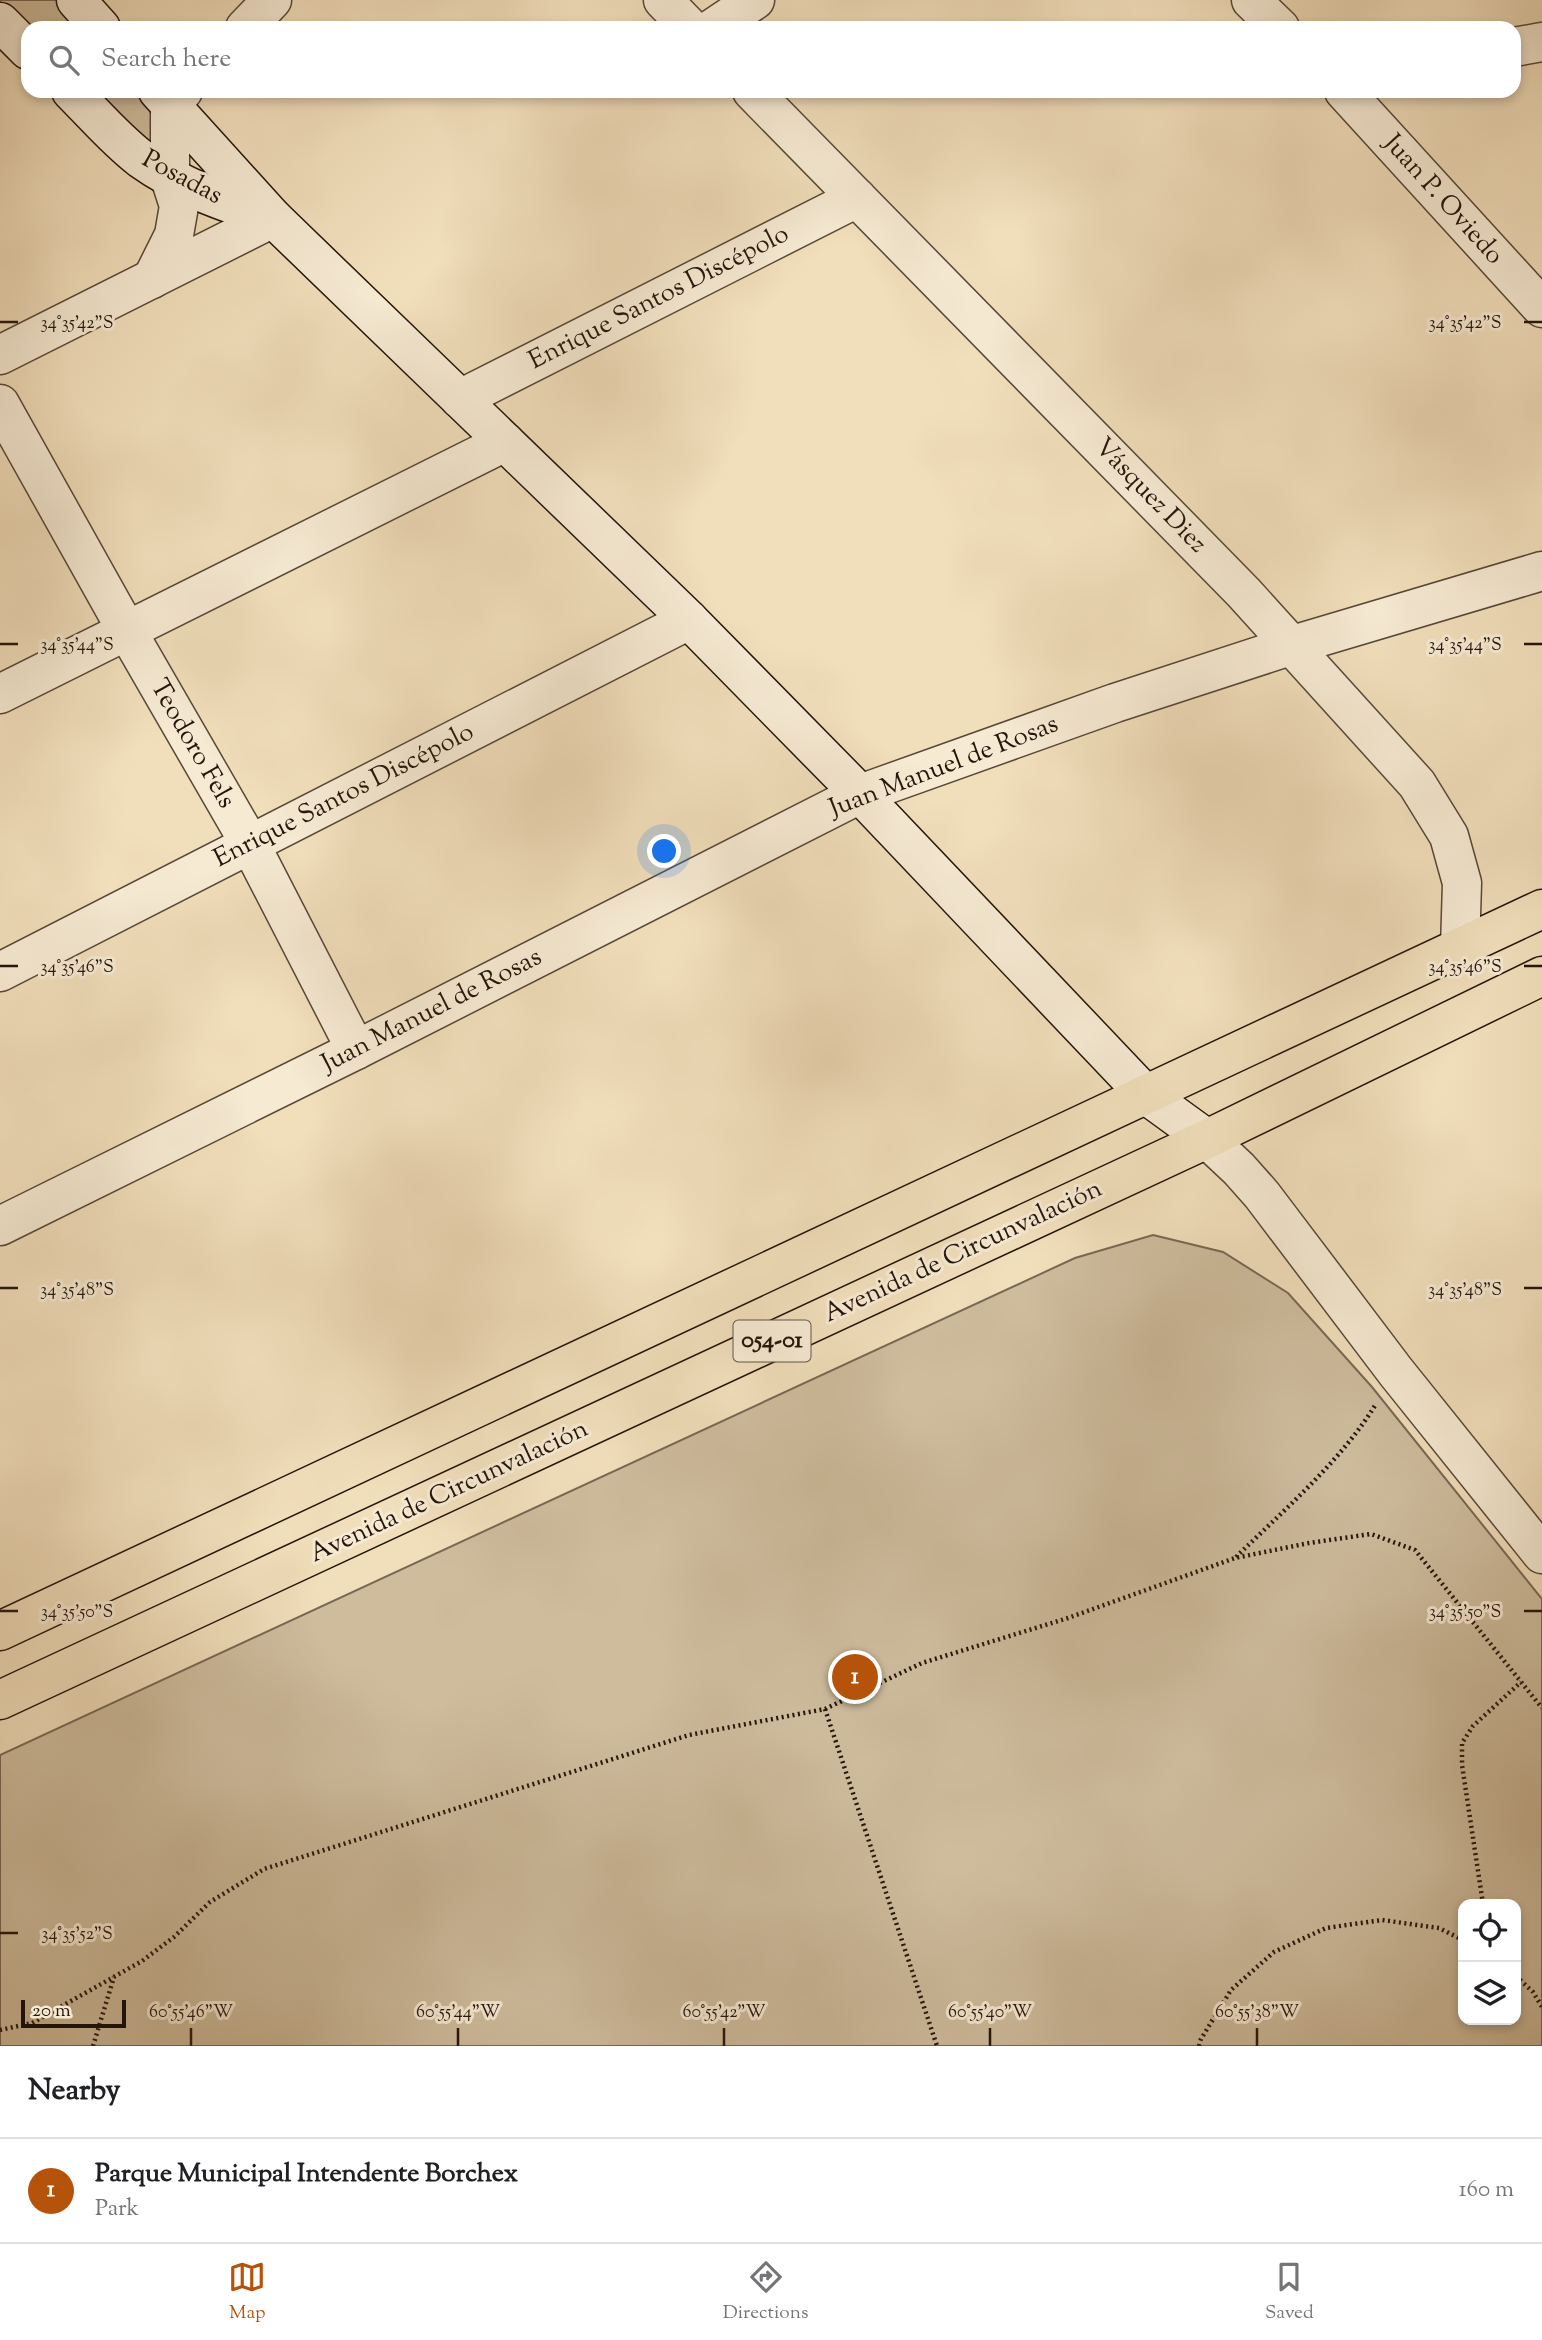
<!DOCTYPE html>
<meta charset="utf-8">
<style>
:root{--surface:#fff;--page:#f6f6f6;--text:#202124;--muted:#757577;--line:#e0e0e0;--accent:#b45309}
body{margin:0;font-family:"Sorts Mill Goudy",serif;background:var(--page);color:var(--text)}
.controls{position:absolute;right:21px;bottom:21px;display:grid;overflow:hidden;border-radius:14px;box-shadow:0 4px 10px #0003}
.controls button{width:63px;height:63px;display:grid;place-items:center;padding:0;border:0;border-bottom:2px solid var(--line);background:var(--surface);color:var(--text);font:35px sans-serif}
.scale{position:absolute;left:21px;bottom:18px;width:105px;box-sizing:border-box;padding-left:7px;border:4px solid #24150b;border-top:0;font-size:19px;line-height:24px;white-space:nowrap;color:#24150b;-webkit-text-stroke:5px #f6ead3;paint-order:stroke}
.you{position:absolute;left:665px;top:852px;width:24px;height:24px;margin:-18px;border:5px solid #fff;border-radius:50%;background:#1a73e8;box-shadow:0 0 0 10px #1a73e833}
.badge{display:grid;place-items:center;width:46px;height:46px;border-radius:50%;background:var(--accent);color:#fff;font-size:23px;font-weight:700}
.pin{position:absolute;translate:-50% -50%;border:4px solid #fff;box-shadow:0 2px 7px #0006}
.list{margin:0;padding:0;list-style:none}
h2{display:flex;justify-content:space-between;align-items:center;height:91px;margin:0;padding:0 28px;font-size:30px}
h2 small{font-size:23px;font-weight:400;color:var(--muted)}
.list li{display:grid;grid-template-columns:46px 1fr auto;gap:21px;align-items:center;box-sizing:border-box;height:105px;padding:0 28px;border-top:2px solid var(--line)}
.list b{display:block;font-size:26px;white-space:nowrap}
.list p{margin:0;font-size:23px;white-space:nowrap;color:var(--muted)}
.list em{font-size:23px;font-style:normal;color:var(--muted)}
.icon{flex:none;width:38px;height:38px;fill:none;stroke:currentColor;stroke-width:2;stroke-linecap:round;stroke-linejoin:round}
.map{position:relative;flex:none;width:1542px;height:2046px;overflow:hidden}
.search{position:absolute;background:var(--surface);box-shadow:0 4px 10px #0003;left:21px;right:21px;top:21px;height:77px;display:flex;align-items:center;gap:18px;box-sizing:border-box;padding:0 24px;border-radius:21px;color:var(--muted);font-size:26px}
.sheet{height:196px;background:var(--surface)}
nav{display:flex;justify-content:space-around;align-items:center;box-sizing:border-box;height:98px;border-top:2px solid var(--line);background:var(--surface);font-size:19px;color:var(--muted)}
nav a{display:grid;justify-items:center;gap:4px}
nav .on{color:var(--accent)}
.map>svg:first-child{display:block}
.green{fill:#cebc9d;stroke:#796854;stroke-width:2;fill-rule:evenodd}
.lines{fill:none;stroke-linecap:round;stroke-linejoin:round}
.minor-casing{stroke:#574737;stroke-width:41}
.tertiary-casing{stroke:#574737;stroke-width:41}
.secondary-casing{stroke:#24150b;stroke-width:41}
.trunk-casing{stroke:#24150b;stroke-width:41}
.path{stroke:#24150b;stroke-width:4.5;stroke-dasharray:2 3.5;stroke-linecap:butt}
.minor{stroke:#f6ead3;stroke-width:38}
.tertiary{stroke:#f6ead3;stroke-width:38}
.secondary{stroke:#f6ead3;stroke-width:38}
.trunk{stroke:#f1debb;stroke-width:38}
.ticks{fill:none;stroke:#24150b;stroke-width:2.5}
.labels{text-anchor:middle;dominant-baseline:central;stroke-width:6;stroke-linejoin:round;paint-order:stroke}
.shield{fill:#f6ead3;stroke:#635547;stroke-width:2}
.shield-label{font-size:24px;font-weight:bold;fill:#24150b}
.street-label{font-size:26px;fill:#24150b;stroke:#f6ead3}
.ticks-label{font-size:18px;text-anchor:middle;fill:#24150b;stroke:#f6ead3;stroke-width:6;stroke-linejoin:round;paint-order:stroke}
</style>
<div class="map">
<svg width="1542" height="2046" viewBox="0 0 1542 2046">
<rect width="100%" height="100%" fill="#f1debb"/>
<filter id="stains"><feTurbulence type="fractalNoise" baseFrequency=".00286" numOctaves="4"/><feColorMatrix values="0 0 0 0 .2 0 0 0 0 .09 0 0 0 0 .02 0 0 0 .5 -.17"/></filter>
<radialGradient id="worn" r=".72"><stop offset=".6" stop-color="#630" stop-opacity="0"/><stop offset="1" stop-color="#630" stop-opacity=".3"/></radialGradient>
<!-- green -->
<g class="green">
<polygon points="0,0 76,0 101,28 28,28 0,22"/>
<polygon points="71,91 158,91 170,178"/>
<path d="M1153 1235 1223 1252 1288 1293 1372 1387 1542 1599V2046H0V1755L1075 1258ZM1516 1904V2020H1463V1904Z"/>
</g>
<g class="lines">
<defs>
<g id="minor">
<polyline points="663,0 690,28"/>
<polyline points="1251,0 1280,28"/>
<polyline points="713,28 755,0"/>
<polyline points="1514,47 1542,42"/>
<polyline points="752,91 1244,593 1417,784 1449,836 1462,883 1460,948"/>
<polyline points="1344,91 1542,308"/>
<polyline points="152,279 174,235 179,206 170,178"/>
<polyline points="0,355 273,218"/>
<polyline points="460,399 857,198"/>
<polyline points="0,404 127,631 250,844 356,1050"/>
<polyline points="0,694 505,442"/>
<polyline points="0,972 689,620"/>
<polyline points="0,1226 356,1050 860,794 1115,703 1293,645 1542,571"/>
</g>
<g id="tertiary">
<polyline points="245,28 272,0"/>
<polyline points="170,178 170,104 183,91"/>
<polyline points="1207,1139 1239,1169 1262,1195 1396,1372 1542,1554"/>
</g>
<g id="secondary">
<polyline points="76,0 101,28"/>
<polyline points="0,22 28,50"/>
<path d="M71 91C93 113 116 140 141 159 180 187 224 202 269 217"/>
<polyline points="158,91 273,218 689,620 860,794 1145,1094 1207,1139"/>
</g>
<g id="trunk">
<polyline points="0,1631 1542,909"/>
<polyline points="0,1700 1207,1139 1542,976"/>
</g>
</defs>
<!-- minor casing -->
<use href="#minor" class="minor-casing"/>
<!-- tertiary casing -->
<use href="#tertiary" class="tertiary-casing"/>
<!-- secondary casing -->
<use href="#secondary" class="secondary-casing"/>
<!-- trunk casing -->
<use href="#trunk" class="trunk-casing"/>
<!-- path -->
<g class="path">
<path d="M1236 1557C1284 1510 1341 1461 1376 1404"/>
<polyline points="825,1709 937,2046"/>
<polyline points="1483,1904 1462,1765 1462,1743 1473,1726 1521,1682"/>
<polyline points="1516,1976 1533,1992 1542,2007"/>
<polyline points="0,2030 32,2023 142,1961 174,1937 210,1902 264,1869 689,1735 825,1709 922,1663 1068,1618 1235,1558 1309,1543 1371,1534 1415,1550 1542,1708"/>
<polyline points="93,2046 114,1977"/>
<polyline points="1199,2046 1201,2039 1231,1990 1274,1952 1326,1928 1382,1920 1439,1928 1463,1940"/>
</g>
<!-- minor -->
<use href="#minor" class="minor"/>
<!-- tertiary -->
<use href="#tertiary" class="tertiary"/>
<!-- secondary -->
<use href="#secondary" class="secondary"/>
<!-- trunk -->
<use href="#trunk" class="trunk"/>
</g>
<!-- ticks -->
<path class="ticks" d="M0 322H18M1524 322H1542M0 644H18M1524 644H1542M0 966H18M1524 966H1542M0 1288H18M1524 1288H1542M0 1611H18M1524 1611H1542M0 1933H18M191 2028V2046M458 2028V2046M724 2028V2046M990 2028V2046M1257 2028V2046"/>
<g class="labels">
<!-- shield labels -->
<rect class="shield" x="733.5" y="1320.5" width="77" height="41" rx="5"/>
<g class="shield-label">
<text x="772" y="1341">054-01</text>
</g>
<!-- street labels -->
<g class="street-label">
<text transform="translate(182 178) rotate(28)">Posadas</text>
<text transform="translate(1443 200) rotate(48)">Juan P. Oviedo</text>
<text transform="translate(659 298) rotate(-27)">Enrique Santos Discépolo</text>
<text transform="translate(1150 496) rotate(46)">Vásquez Diez</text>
<text transform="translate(192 744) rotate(60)">Teodoro Fels</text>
<text transform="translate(944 767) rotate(-21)">Juan Manuel de Rosas</text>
<text transform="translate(344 796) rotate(-27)">Enrique Santos Discépolo</text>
<text transform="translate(432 1011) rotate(-27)">Juan Manuel de Rosas</text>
<text transform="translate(963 1252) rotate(-25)">Avenida de Circunvalación</text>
<text transform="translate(449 1492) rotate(-25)">Avenida de Circunvalación</text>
</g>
</g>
<g class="ticks-label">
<text x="77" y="328">34°35'42"S</text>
<text x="1465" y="328">34°35'42"S</text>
<text x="77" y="650">34°35'44"S</text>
<text x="1465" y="650">34°35'44"S</text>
<text x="77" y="972">34°35'46"S</text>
<text x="1465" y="972">34°35'46"S</text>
<text x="77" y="1295">34°35'48"S</text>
<text x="1465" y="1295">34°35'48"S</text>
<text x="77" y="1617">34°35'50"S</text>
<text x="1465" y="1617">34°35'50"S</text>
<text x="77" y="1939">34°35'52"S</text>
<text x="191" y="2017">60°55'46"W</text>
<text x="458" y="2017">60°55'44"W</text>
<text x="724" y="2017">60°55'42"W</text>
<text x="990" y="2017">60°55'40"W</text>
<text x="1257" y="2017">60°55'38"W</text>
</g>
<rect width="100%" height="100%" filter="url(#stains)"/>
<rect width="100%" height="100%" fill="url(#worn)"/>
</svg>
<div class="controls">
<button><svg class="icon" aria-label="locate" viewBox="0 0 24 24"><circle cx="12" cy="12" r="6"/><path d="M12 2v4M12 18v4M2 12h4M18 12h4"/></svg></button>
<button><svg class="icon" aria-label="layers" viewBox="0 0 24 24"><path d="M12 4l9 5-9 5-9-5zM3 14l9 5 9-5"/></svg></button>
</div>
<div class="scale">20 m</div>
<div class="you"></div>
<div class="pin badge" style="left:855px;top:1677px">1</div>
<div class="search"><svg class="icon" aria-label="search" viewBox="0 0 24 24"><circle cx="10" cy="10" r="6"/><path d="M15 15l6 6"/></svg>Search here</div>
</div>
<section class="sheet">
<h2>Nearby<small></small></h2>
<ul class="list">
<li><span class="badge">1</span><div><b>Parque Municipal Intendente Borchex</b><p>Park</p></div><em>160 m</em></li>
</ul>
</section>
<nav>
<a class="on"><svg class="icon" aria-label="map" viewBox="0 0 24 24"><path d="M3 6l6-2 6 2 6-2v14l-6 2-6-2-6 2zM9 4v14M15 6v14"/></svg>Map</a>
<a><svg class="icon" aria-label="directions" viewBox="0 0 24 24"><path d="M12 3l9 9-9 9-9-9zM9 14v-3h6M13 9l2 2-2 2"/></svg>Directions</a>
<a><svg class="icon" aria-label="saved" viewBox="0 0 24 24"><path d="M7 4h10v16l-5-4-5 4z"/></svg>Saved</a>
</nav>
